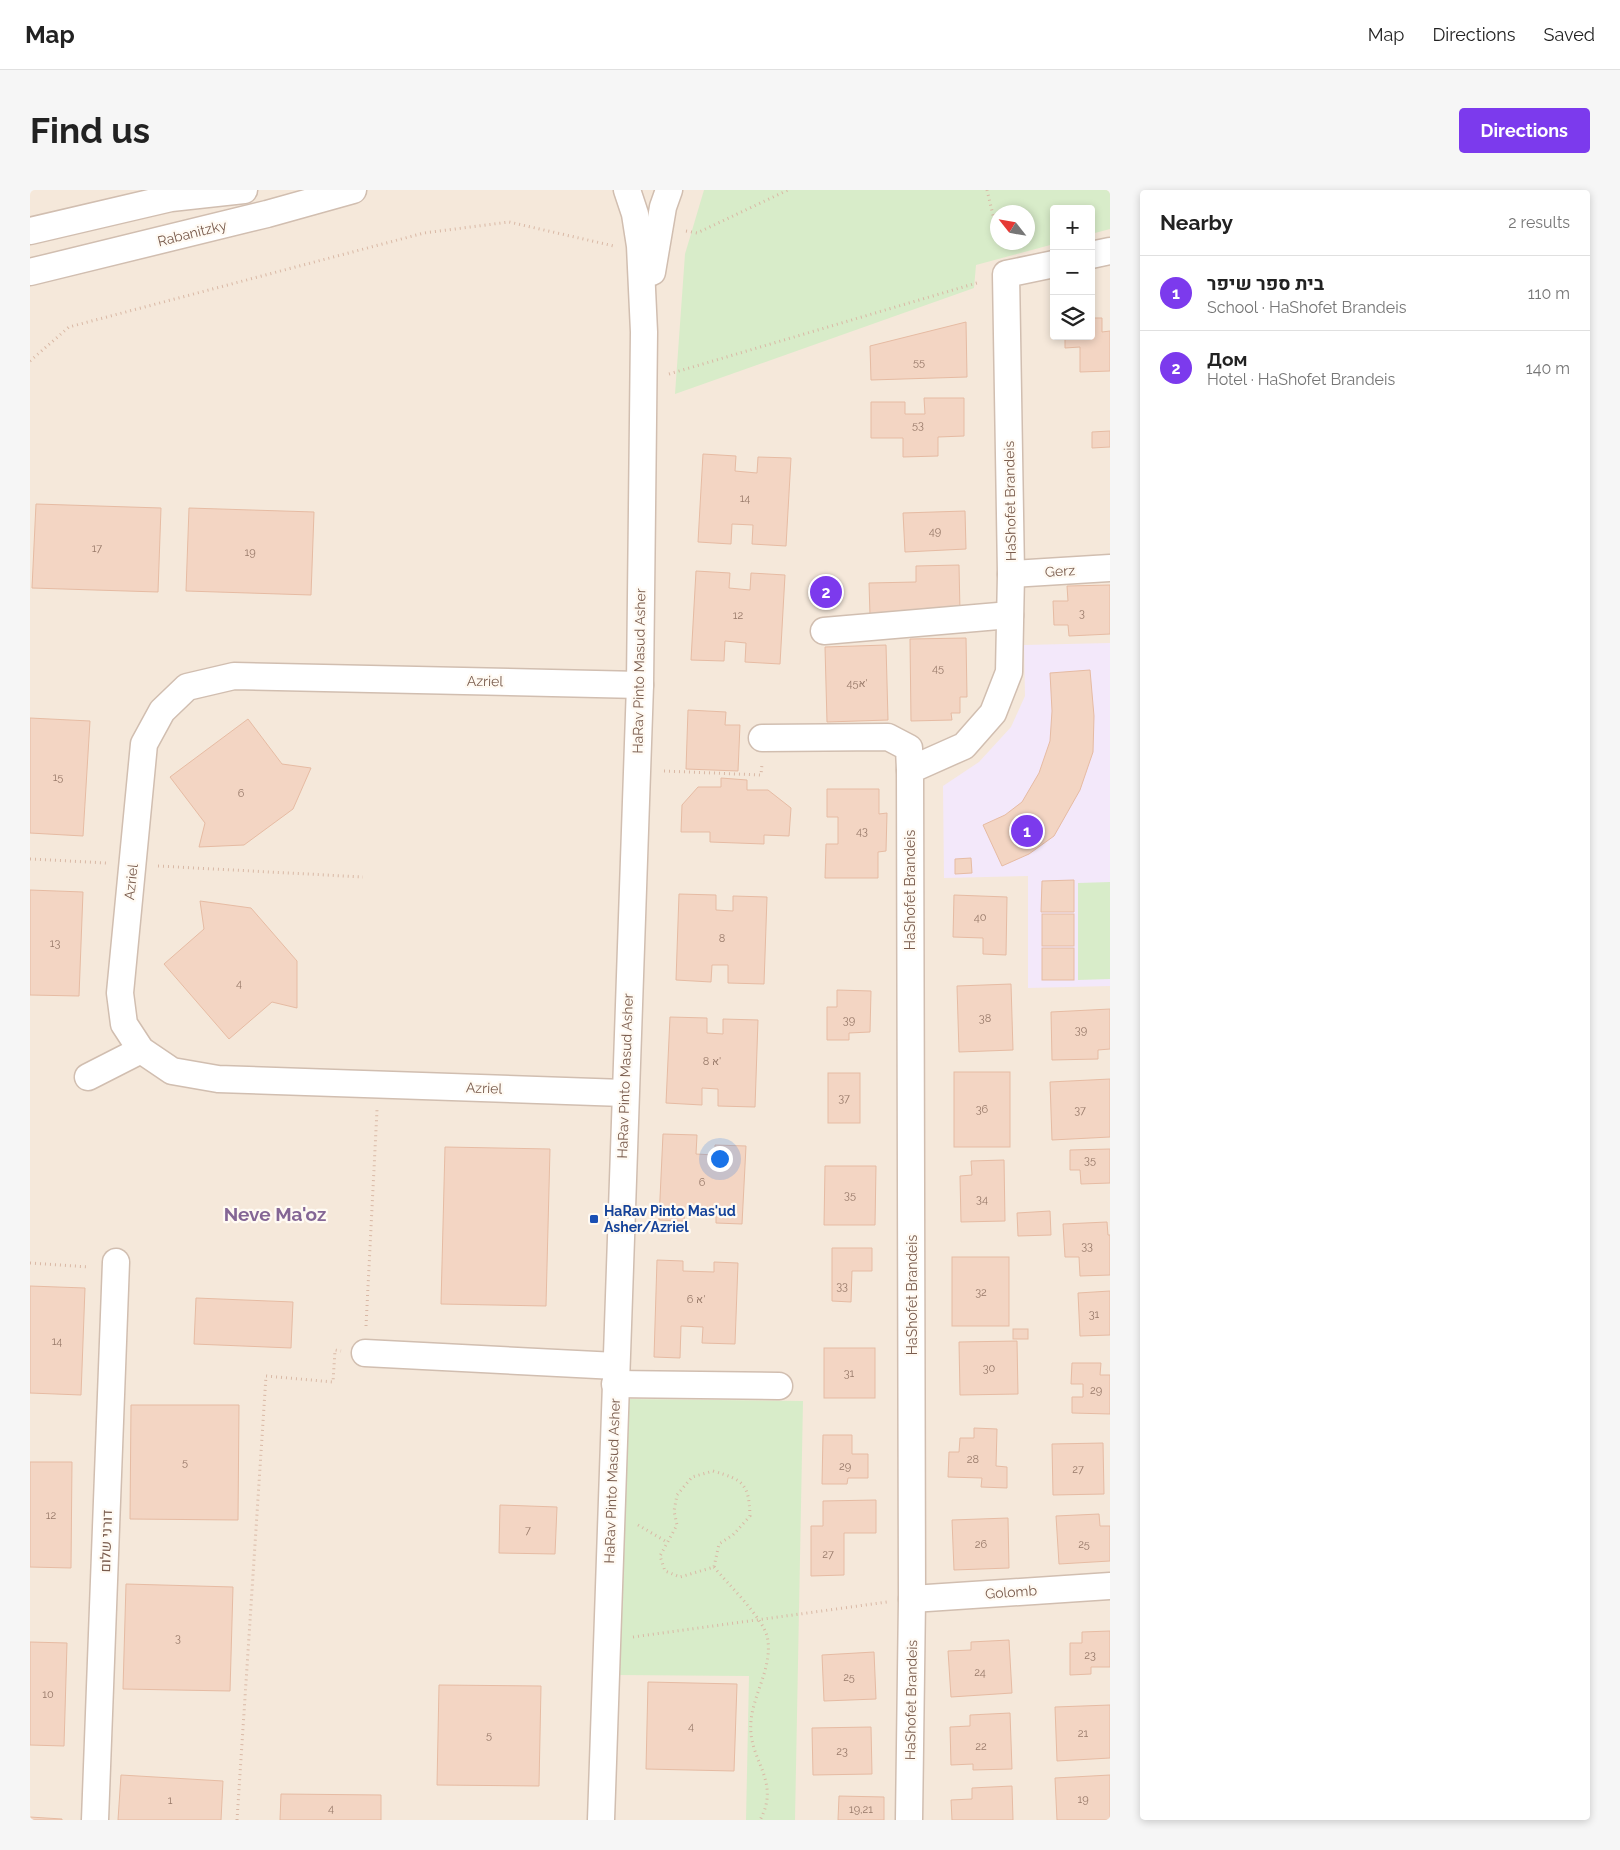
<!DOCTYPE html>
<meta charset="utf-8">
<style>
:root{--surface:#fff;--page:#f6f6f6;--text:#222;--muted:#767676;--line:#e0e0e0;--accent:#7c3aed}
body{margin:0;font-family:Raleway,Heebo,sans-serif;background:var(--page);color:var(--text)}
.controls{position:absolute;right:15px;top:15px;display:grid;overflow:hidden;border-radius:5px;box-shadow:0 2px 8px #0003}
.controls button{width:45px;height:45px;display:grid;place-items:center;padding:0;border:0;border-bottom:1px solid var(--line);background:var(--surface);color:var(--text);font:25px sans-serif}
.compass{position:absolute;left:960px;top:15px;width:45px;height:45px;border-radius:50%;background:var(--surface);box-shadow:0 2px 8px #0003;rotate:301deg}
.you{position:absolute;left:689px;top:968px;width:18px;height:18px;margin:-12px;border:4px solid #fff;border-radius:50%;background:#1a73e8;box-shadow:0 0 0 8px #1a73e833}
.badge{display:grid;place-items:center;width:32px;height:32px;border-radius:50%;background:var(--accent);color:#fff;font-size:16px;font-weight:700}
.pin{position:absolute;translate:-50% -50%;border:2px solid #fff;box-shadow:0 1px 5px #0006}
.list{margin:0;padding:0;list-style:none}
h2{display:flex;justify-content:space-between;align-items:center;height:65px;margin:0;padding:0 20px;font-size:21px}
h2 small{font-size:16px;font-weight:400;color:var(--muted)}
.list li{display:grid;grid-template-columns:32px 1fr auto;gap:15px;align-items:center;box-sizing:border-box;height:75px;padding:0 20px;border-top:1px solid var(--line)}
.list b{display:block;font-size:19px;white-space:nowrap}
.list p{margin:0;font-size:16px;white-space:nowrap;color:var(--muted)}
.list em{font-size:16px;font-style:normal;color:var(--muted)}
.icon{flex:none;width:28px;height:28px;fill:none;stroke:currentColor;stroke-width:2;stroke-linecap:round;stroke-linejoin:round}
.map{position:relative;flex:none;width:1080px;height:1630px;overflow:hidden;border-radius:5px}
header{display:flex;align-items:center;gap:30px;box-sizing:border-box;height:70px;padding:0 25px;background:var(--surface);border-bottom:1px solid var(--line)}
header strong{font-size:24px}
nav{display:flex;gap:28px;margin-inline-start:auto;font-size:18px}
.intro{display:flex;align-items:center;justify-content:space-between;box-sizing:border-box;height:120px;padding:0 30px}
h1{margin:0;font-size:35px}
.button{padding:12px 22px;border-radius:5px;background:var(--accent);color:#fff;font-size:18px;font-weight:700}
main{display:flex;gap:30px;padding:0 30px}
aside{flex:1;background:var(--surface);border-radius:5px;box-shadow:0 2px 8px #0003}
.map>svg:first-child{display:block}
.residential{fill:#f5e8da;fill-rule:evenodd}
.education{fill:#f3e8fa}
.green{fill:#d8ecc9;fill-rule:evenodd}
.building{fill:#f3d5c3;stroke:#e6bba3}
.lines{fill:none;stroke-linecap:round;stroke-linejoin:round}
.minor-casing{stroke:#d1beb0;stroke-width:29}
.path{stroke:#d9b8a5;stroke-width:3;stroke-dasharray:1 4;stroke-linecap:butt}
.minor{stroke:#fff;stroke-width:26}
.transit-dot{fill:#1a4fb4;stroke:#fffaf3;stroke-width:2}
.labels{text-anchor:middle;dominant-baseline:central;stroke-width:4.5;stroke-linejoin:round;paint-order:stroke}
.number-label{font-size:11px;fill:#987a6a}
.street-label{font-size:14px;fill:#7a5c4d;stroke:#fffaf3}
.transit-label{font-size:14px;font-weight:bold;fill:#164399;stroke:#fffaf3;text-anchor:start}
.district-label{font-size:19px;font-weight:bold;fill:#846695;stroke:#fffaf3}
</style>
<header>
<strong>Map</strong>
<nav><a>Map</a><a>Directions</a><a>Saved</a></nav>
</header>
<div class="intro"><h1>Find us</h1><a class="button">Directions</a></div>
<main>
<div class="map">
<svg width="1080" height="1630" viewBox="0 0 1080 1630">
<rect width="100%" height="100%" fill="#fdf6ec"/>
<!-- residential -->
<path class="residential" d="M0 0H1080V1630H0ZM1024 19H1061V146H1024ZM968 22H998V52H968Z"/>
<!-- education -->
<polygon class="education" points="1080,453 1080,796 998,798 998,686 914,688 913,596 949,572 981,537 995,506 994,455"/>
<!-- green -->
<g class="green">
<path d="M674 0H1080V39L1061 44V19H1024V54L946 75 944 98 645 204 655 64ZM998 22V52H968V22Z"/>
<polygon points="1080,692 1080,789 1048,790 1048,693"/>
<polygon points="592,1209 773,1211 765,1630 716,1630 719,1486 587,1485"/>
</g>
<!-- building -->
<g class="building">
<polygon points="1061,128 1072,128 1072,142 1080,141 1080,181 1050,182 1050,157 1035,158 1035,146 1061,146"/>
<polygon points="936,132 937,187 841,190 840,156"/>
<polygon points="894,208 934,208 934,246 908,247 908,266 873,267 873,248 841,248 841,212 875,212 875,224 895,224"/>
<polygon points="1080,241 1080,257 1062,258 1062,242"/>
<polygon points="673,264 706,266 705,281 727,283 728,267 761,268 756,356 722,354 723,335 702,334 701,354 668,352"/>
<polygon points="6,314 131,318 128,402 2,398"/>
<polygon points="159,318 284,322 281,405 156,401"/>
<polygon points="935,321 936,359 875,362 873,323"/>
<polygon points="929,375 930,422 840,425 839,393 886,392 886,376"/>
<polygon points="666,381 700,383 699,398 720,400 721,383 755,385 750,474 715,472 716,453 695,451 694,471 661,470"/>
<polygon points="1080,395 1080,444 1039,446 1038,435 1024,435 1023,411 1038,411 1037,396"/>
<polygon points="936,448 937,507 930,507 930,523 921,523 922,530 881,531 880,449"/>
<polygon points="856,455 858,530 797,532 795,457"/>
<polygon points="1060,480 1064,526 1063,562 1050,600 1024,646 999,664 972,676 953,635 975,625 992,612 1009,583 1020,551 1022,521 1020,483"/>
<polygon points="658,520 696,522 695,535 710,535 708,581 656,579"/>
<polygon points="0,528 60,531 53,646 0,643"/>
<polygon points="218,529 252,574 281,578 263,619 214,655 169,657 175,633 140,587"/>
<polygon points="691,588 717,590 717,600 738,600 761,618 759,646 734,645 734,654 680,652 680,642 651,642 652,615 668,597 691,597"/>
<polygon points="797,599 849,599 849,624 857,623 856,661 848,662 848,688 795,688 796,654 808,654 808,627 797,627"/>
<polygon points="941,668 942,683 925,684 925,669"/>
<polygon points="1044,690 1044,722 1011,722 1012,691"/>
<polygon points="0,700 53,702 49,806 0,805"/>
<polygon points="649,704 686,705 686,720 703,721 703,706 737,707 734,794 698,793 698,775 682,775 681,792 646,790"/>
<polygon points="924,705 977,707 976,765 953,764 953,748 923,747"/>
<polygon points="170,711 221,718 267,771 267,818 242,812 199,849 134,774 174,739"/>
<rect x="1012" y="724" width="32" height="32"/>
<rect x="1012" y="758" width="32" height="32"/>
<polygon points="981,794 983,860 929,862 927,796"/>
<polygon points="807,800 841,801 840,842 819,843 819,850 797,850 797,817 807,817"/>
<polygon points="1080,819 1080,859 1068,860 1068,869 1022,870 1021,822"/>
<polygon points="640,827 677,828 677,843 693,844 693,829 728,830 725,917 688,916 688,899 672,898 672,915 636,913"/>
<rect x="924" y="882" width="56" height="75"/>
<rect x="798" y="883" width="32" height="50"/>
<polygon points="1080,889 1080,947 1022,950 1020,892"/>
<polygon points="633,944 667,945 666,964 685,965 685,955 716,956 712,1034 686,1033 686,1021 655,1020 654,1031 629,1030"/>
<polygon points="415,957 520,959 516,1116 411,1114"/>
<polygon points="1080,959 1080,993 1051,994 1050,980 1040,980 1040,960"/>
<polygon points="974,970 975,1031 931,1032 930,986 942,985 941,971"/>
<polygon points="795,976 846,976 845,1035 794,1035"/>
<polygon points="1020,1021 1021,1045 988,1046 987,1023"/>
<polygon points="1077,1032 1078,1045 1080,1045 1080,1085 1050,1086 1049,1067 1035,1067 1033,1034"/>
<polygon points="802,1058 842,1058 842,1081 822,1081 821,1112 802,1111"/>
<rect x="922" y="1067" width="57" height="69"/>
<polygon points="627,1070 653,1071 653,1081 684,1082 684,1072 708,1073 705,1154 672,1153 673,1137 651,1136 650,1168 624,1167"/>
<polygon points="0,1096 55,1098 51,1205 0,1203"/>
<polygon points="1080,1101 1080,1145 1050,1146 1048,1103"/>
<polygon points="166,1108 263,1112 261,1158 164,1154"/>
<rect x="983" y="1139" width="15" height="10"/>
<polygon points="987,1151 988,1204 930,1205 929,1152"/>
<rect x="794" y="1158" width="51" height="50"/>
<polygon points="1042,1173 1071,1173 1070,1185 1080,1185 1080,1224 1042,1223 1042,1207 1053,1207 1053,1194 1041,1194"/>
<polygon points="101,1215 209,1215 208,1330 100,1329"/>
<polygon points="944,1238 967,1239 966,1276 977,1277 977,1298 951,1297 952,1288 918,1287 919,1262 929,1262 930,1248 944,1248"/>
<polygon points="793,1245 822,1245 822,1264 838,1264 838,1288 818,1288 817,1294 792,1294"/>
<polygon points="1073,1253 1074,1304 1023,1305 1022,1254"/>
<polygon points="0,1272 42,1272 41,1378 0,1377"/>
<polygon points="846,1310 846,1343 814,1343 814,1385 781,1386 781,1336 793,1336 793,1311"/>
<polygon points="470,1315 527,1317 525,1364 469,1363"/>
<polygon points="1069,1324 1070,1336 1080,1336 1080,1371 1029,1374 1026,1326"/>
<polygon points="978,1328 979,1378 924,1380 922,1330"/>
<polygon points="96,1394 203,1397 200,1501 93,1499"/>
<polygon points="1080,1441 1080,1477 1061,1477 1061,1484 1040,1485 1040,1453 1052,1453 1052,1442"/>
<polygon points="979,1450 982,1503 921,1507 918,1461 941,1460 941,1452"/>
<polygon points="0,1452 37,1453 34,1556 0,1555"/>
<polygon points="844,1462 846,1509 794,1511 792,1465"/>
<polygon points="618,1492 707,1494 704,1581 616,1579"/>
<polygon points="409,1495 511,1496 509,1596 407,1595"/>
<polygon points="1080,1515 1080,1568 1027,1571 1025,1517"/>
<polygon points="980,1523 982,1579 943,1580 943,1574 921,1575 920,1537 940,1536 940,1525"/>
<polygon points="841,1537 842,1584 783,1585 782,1538"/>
<polygon points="91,1585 193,1591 191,1630 88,1630"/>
<polygon points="1080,1585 1080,1630 1027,1630 1025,1588"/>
<polygon points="982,1596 983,1630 922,1630 921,1610 942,1609 942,1598"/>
<polygon points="251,1604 351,1605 351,1630 250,1630"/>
<polygon points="809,1606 854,1607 854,1630 808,1630"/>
<polygon points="0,1627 32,1629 32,1630 0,1630"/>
</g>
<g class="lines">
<defs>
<g id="minor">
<polyline points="0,41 141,8 214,0"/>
<polyline points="1061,65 1080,61"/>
<polyline points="0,82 237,24 323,0"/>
<polyline points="622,82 633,17 639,0"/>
<polyline points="981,384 1080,378"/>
<polyline points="794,441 980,425"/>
<polyline points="732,548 858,547 879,558 880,580"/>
<polyline points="58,887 111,860"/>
<polyline points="594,903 188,889 142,881 111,860 94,834 90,803 114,554 132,521 157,497 204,486 610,495"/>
<polyline points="335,1163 586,1176"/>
<polyline points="585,1194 749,1196"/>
<polyline points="882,1409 1080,1396"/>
<polyline points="65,1630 86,1072"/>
<polyline points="571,1630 610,495 614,142 610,56 605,24 597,0"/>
<polyline points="879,1630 882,1409 880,580 934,556 963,523 979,482 981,384 976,84 1024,74"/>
</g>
</defs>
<!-- minor casing -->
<use href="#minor" class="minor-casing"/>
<!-- path -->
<g class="path">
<polyline points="957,0 968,46"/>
<polyline points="656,41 667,43 758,0"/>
<polyline points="0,171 39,137 394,43 479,32 584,56"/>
<polyline points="639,184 950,92"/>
<polyline points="634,581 731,585 732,574"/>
<polyline points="0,669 77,673"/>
<polyline points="128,676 333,687"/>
<polyline points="0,1073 59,1077"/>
<polyline points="336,1136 347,920"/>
<path d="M683 1281C713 1290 719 1293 720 1326L703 1345 689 1354 684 1377 650 1387 635 1381 630 1366 647 1335 644 1321 647 1305 662 1287Z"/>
<polyline points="608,1335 637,1352"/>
<path d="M684 1377C697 1393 732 1427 737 1446 744 1475 723 1504 721 1531 717 1570 752 1590 730 1630"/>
<polyline points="603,1447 857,1412"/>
<polyline points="207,1630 236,1186 303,1192 305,1160 311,1161"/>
</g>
<!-- minor -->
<use href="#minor" class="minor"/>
</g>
<!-- markers -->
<rect class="transit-dot" x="559" y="1024" width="10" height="10" rx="2.5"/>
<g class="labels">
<!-- number labels -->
<g class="number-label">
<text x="889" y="172">55</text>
<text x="888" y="235">53</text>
<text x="715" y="308">14</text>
<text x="905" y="341">49</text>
<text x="67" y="358">17</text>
<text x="220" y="362">19</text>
<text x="1052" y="423">3</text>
<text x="708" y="425">12</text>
<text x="908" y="478">45</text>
<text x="827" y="493">45א'</text>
<text x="28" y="587">15</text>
<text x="211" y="603">6</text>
<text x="832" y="641">43</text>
<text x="950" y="727">40</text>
<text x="692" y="748">8</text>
<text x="25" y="753">13</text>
<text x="209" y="793">4</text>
<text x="955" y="828">38</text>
<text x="819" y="830">39</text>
<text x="1051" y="840">39</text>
<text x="682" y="871">8 א'</text>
<text x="814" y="908">37</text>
<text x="952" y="919">36</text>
<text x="1050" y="920">37</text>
<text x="1060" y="970">35</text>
<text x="672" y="992">6</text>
<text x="820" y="1005">35</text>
<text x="952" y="1009">34</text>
<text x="1057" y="1056">33</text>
<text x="812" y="1096">33</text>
<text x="951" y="1102">32</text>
<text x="666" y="1109">6 א'</text>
<text x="1064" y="1124">31</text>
<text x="27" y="1151">14</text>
<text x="959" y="1178">30</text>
<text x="819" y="1183">31</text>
<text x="1066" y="1200">29</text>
<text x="943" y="1269">28</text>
<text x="155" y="1272">5</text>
<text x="815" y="1276">29</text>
<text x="1048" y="1279">27</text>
<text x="21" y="1325">12</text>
<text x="498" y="1340">7</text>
<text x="951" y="1354">26</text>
<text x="1054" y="1354">25</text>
<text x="798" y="1364">27</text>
<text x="148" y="1448">3</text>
<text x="1060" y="1465">23</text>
<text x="950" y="1482">24</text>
<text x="819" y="1487">25</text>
<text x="18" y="1504">10</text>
<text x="661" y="1536">4</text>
<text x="1053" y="1543">21</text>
<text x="459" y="1545">5</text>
<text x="951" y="1556">22</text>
<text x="812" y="1561">23</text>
<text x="1053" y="1609">19</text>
<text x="140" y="1610">1</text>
<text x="301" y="1618">4</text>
<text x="831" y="1619">19,21</text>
</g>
<!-- street labels -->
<g class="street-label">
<text transform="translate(162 43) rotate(-14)">Rabanitzky</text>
<text transform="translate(980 311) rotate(-91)">HaShofet Brandeis</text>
<text transform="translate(1030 381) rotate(-4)">Gerz</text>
<text transform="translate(609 481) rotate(-89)">HaRav Pinto Masud Asher</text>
<text transform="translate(455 491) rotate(1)">Azriel</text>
<text transform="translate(101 692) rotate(-84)">Azriel</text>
<text transform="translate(880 700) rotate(-90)">HaShofet Brandeis</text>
<text transform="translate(595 886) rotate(-88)">HaRav Pinto Masud Asher</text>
<text transform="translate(454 898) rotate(2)">Azriel</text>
<text transform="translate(882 1105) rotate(-90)">HaShofet Brandeis</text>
<text transform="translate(582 1291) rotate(-88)">HaRav Pinto Masud Asher</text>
<text transform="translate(76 1351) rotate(-88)">דורני שלום</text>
<text transform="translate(981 1402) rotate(-4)">Golomb</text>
<text transform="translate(881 1510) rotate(-89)">HaShofet Brandeis</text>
</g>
<!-- transit labels -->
<g class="transit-label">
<text x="574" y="1021">HaRav Pinto Mas'ud<tspan x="574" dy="16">Asher/Azriel</tspan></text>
</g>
<!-- district labels -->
<g class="district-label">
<text x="245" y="1024">Neve Ma'oz</text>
</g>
</g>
</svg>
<div class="controls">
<button>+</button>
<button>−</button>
<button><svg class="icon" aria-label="layers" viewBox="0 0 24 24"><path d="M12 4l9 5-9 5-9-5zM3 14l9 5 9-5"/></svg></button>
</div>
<svg class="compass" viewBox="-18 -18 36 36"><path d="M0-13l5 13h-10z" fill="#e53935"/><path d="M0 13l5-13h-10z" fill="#767676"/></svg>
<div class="you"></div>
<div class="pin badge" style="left:997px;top:641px">1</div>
<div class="pin badge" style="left:796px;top:402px">2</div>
</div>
<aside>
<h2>Nearby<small>2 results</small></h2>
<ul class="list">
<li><span class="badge">1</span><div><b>בית ספר שיפר</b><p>School · HaShofet Brandeis</p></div><em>110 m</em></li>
<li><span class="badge">2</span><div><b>Дом</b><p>Hotel · HaShofet Brandeis</p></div><em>140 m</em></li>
</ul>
</aside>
</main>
